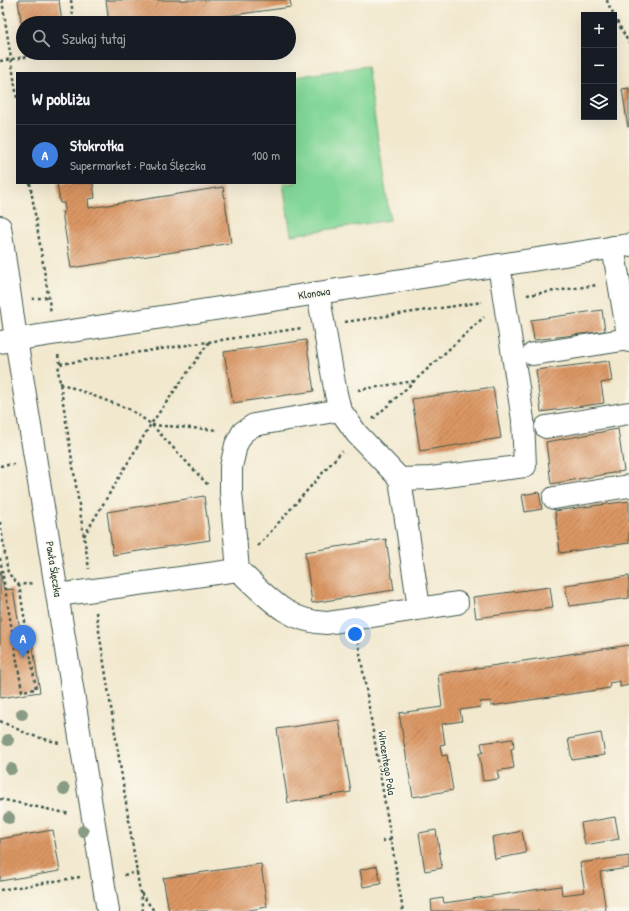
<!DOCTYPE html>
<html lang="pl">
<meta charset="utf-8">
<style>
:root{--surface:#171b24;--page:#242831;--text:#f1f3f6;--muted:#9ea1a6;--line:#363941;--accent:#d690ce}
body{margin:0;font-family:"Patrick Hand",sans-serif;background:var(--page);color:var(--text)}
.controls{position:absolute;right:12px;top:12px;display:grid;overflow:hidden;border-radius:0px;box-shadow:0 4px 16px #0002}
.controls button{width:36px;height:36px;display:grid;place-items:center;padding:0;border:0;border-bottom:1px solid var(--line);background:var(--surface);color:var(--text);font:20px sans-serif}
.you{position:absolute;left:355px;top:634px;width:14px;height:14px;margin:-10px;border:3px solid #fff;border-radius:50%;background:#1a73e8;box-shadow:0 0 0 6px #1a73e833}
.badge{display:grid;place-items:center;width:26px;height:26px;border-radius:50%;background:var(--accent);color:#fff;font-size:13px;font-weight:700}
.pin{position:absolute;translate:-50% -33px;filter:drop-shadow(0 1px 2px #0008)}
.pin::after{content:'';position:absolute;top:21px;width:14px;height:12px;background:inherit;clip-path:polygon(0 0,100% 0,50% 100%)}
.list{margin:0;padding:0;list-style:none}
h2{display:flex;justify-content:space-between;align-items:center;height:52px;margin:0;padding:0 16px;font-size:17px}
h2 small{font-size:13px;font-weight:400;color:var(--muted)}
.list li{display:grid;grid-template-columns:26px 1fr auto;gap:12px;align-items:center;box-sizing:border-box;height:60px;padding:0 16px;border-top:1px solid var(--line)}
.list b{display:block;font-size:15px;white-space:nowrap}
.list p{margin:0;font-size:13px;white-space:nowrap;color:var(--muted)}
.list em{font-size:13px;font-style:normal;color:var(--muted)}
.icon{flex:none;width:22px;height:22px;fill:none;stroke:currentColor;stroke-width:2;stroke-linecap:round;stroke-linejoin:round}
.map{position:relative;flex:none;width:629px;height:911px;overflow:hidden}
.search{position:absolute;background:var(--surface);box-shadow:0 4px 16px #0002;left:16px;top:16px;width:280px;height:44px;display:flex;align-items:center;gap:10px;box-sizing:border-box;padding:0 14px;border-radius:22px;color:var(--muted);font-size:15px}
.panel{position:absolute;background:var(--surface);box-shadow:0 4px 16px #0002;left:16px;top:72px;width:280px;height:112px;border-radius:0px}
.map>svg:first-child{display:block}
.park{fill:#83d798;stroke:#518a66}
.building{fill:url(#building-hatch)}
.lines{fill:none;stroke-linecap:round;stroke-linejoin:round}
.minor-casing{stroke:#3e574b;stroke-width:24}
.path{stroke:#3e574b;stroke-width:2.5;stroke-dasharray:3 3;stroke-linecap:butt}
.minor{stroke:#fff;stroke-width:22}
.tree{fill:#889b84}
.labels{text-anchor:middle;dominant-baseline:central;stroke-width:3;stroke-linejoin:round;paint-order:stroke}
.street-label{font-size:11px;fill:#1f3d34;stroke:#fbf7ec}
</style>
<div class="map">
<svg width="629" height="911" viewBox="0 0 629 911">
<defs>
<pattern id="building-hatch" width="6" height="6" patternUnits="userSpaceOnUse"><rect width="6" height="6" fill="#db9663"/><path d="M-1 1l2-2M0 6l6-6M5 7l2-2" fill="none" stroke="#b17c52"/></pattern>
</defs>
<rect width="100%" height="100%" fill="#fbf7ec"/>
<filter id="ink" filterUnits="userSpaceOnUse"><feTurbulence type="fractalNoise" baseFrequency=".025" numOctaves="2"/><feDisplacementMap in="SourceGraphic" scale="8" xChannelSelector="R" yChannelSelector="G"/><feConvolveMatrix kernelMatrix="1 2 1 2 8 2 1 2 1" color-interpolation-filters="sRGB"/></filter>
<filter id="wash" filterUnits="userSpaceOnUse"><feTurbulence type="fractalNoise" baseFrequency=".012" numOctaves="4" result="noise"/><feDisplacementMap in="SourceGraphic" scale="16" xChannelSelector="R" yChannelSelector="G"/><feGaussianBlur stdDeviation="0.9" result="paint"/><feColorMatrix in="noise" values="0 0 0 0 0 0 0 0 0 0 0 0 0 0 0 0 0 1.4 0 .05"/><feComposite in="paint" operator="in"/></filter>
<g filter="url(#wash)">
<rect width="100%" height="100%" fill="#f1e8ce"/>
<!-- park -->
<polygon class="park" points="367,66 390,220 291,235 283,183 295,183 295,77"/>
<g id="blocks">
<!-- building -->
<g class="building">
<polygon points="18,0 59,0 62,23 23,23 22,27"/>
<polygon points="106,0 290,0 291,7 176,23 109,23"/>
<polygon points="629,88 629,127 628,127 622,89"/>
<polygon points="57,183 93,183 95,198 88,199 89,208 223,187 231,243 71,268 62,212 65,212 64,203 60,203"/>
<polygon points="602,310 605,331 534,340 531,320"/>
<polygon points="306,340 314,391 233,403 224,352"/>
<polygon points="609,361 612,381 601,383 604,403 541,412 536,370"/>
<polygon points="493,387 501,438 420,451 412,399"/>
<polygon points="618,429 624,471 551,484 546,442"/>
<polygon points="539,492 542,509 525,512 522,495"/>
<polygon points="204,496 210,540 113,555 107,512"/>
<polygon points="629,501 629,543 560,553 555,511"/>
<polygon points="386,539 394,590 312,603 305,552"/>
<polygon points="0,571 4,590 13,589 20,630 30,628 40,692 0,698"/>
<polygon points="629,576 629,598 569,606 565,585"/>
<polygon points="550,587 553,608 476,618 473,597"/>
<polygon points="629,645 629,685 620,687 620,681 615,682 609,683 610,688 491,706 491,701 480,702 481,707 460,710 462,721 442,724 445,744 440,745 442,756 447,755 453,790 413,797 399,713 442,707 438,674"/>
<polygon points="339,720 351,792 288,803 277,729"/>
<polygon points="601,733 605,755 572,760 568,739"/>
<polygon points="513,739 514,748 511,749 514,768 497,771 499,779 483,781 479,753 483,753 481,743"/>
<polygon points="615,817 619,839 585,845 581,823"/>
<polygon points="53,830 60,871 0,881 0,839"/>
<polygon points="436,830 442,868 425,871 419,833"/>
<polygon points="522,831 526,853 495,859 492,837"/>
<polygon points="629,856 629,868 600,872 606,911 587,911 587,909 573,911 432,911 431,900 443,898 444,903 561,886 562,895 585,892 580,863"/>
<polygon points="261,864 267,907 244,911 169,911 163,878"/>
<polygon points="377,866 381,884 363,887 360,870"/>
</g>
</g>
</g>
<g filter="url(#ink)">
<use href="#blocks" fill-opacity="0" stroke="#3e574b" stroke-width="1"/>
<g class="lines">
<defs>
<g id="minor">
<polyline points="0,227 16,339 108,911"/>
<polyline points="613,247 629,341"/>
<polyline points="318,293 336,394 340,410 357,434 400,479 419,608"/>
<polyline points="0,342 629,245"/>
<polyline points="533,354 629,339"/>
<path d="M340 410 254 425 243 432 236 445 231 467V492L238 570C266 595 286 622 327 623L457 603"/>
<polyline points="546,427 629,413"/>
<polyline points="400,479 431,478 525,466 523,420 499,265"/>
<polyline points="554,498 629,486"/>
<polyline points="58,595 238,570"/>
</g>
</defs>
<!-- minor casing -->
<use href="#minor" class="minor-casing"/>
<!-- path -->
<g class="path">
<polyline points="2,0 17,98"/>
<polyline points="71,0 74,23"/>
<polyline points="607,0 608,4 614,15"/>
<polyline points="614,16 629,43"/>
<polyline points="0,61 50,53"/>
<polyline points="30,183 51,313"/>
<polyline points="527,295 597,285"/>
<polyline points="32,299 48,297"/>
<polyline points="345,322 482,302"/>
<polyline points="58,355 60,364 58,370 89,569"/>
<polyline points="60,364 302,328"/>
<polyline points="60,383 131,410 151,424 208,485"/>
<polyline points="358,390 414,381"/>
<polyline points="373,419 484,317"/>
<polyline points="152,425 218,430"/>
<polyline points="0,466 14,464"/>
<polyline points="0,522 8,573 19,585"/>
<polyline points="84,536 151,424 209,342"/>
<polyline points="258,546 342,451"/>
<polyline points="0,558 22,691 36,689 19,585 33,583"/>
<polyline points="96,612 143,911"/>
<polyline points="358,641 403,911"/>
<polyline points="0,721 30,735 59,743"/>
<polyline points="0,799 70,814"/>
<polyline points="382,841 391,840"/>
<polyline points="124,875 137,872"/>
<polyline points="0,890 80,877"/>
<polyline points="141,893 154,911"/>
</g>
<!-- minor -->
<use href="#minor" class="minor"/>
</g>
<!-- trees -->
<g class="tree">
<circle cx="22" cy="714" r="6"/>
<circle cx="8" cy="740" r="6"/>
<circle cx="11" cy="769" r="6"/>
<circle cx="64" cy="789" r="6"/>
<circle cx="9" cy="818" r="6"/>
<circle cx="83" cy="831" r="6"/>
</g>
</g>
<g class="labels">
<!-- street labels -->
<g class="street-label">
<text transform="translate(314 293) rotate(-9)">Klonowa</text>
<text transform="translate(54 569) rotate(81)">Pawła Ślęczka</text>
<text transform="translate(387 763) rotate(81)">Wincentego Pola</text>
</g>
</g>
</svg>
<div class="controls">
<button>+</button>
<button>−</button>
<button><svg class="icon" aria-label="layers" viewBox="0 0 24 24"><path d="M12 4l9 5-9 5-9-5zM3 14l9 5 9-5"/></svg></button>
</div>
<div class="you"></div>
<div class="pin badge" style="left:23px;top:658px;background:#3f7fe0">A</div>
<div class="search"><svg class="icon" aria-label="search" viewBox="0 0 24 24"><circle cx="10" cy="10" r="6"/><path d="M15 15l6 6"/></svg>Szukaj tutaj</div>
<section class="panel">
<h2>W pobliżu<small></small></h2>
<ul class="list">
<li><span class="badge" style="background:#3f7fe0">A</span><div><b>Stokrotka</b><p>Supermarket · Pawła Ślęczka</p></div><em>100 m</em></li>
</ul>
</section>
</div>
